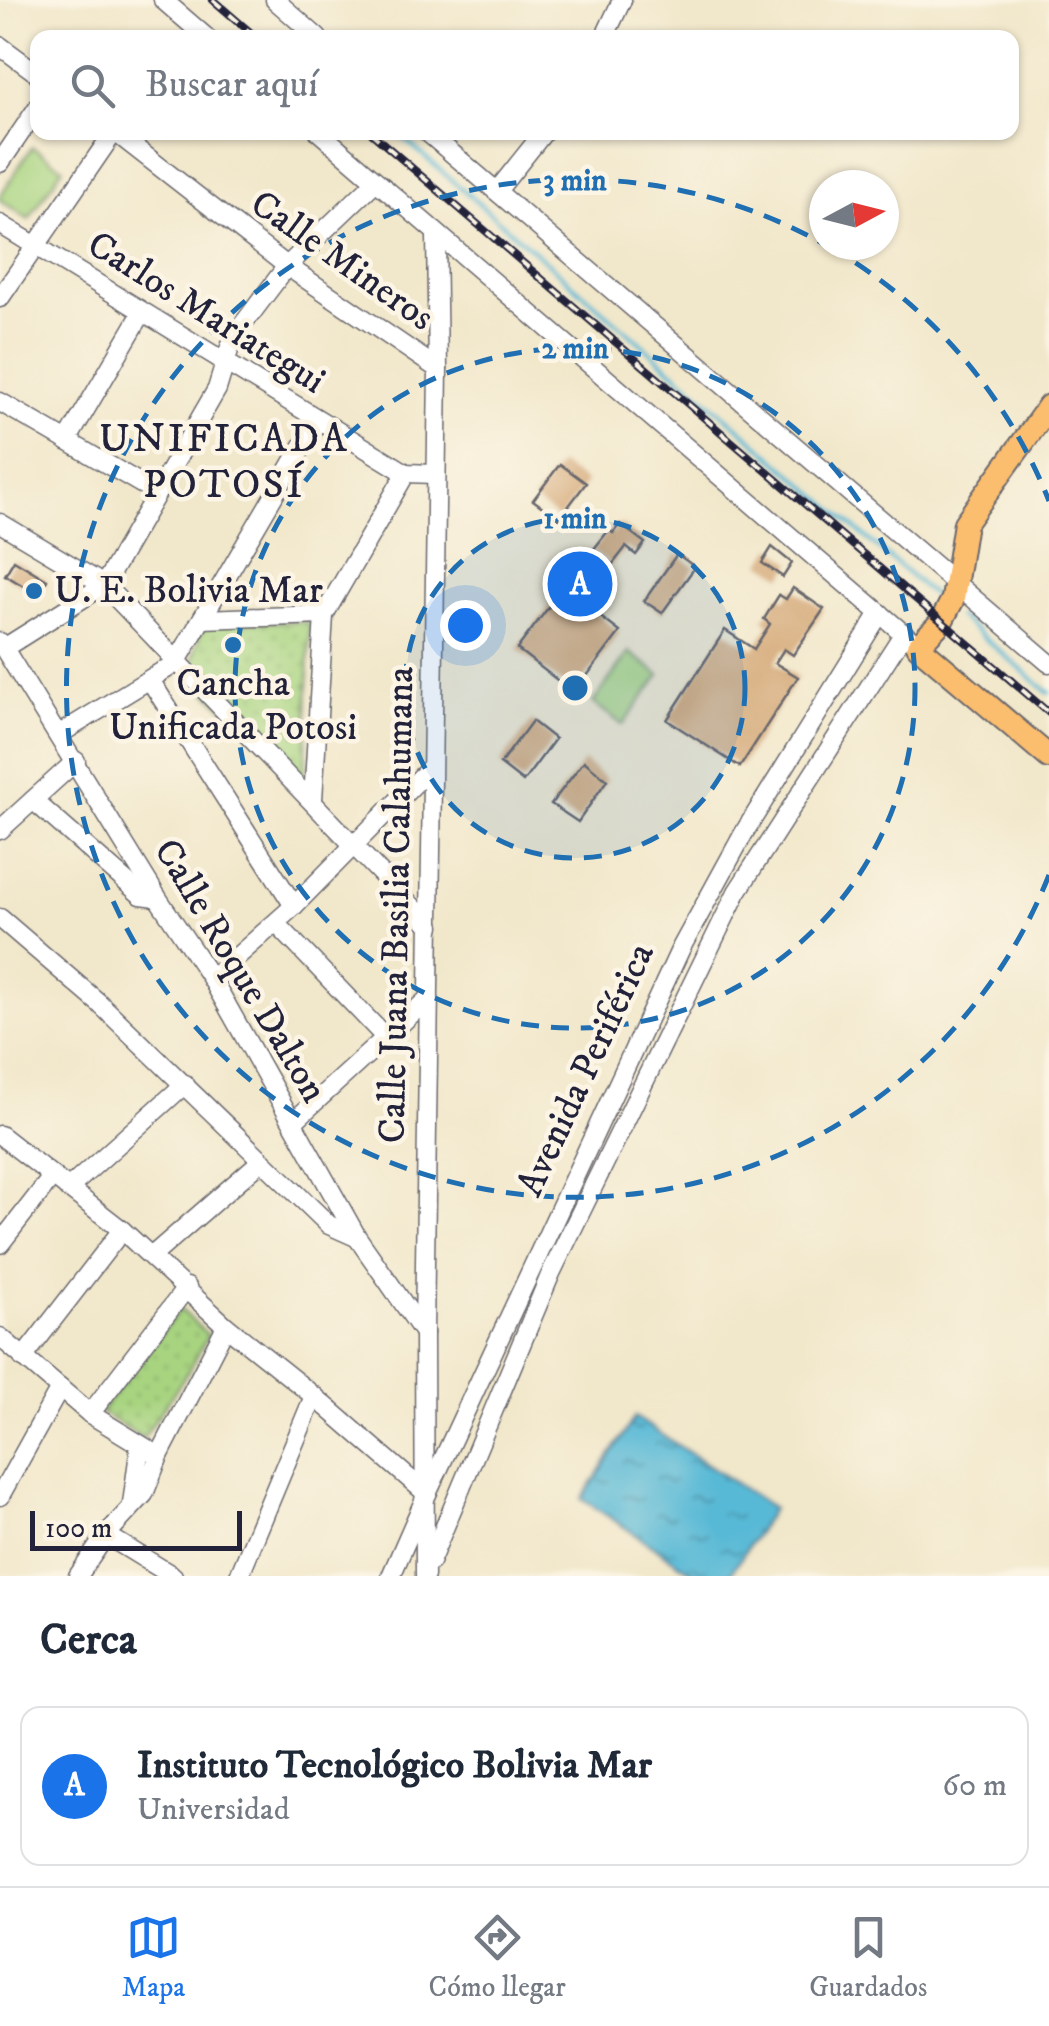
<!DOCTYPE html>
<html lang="es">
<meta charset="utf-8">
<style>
:root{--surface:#fff;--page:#f2f2f3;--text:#1f2937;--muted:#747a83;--line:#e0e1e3;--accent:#1a73e8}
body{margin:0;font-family:"IM FELL DW Pica",serif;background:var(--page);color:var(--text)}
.compass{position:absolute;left:809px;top:170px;width:90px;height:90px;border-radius:50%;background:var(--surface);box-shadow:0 2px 8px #0004;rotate:83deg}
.scale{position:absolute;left:30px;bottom:25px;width:212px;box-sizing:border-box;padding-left:10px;border:5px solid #22223b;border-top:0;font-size:28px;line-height:35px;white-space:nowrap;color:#22223b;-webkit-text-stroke:8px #fcf5e5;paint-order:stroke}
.you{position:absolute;left:465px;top:625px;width:35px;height:35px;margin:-25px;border:8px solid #fff;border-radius:50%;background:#1a73e8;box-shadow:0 0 0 15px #1a73e833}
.badge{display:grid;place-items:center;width:65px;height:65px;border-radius:50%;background:var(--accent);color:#fff;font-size:32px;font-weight:700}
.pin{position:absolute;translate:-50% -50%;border:5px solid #fff;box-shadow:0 2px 10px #0006}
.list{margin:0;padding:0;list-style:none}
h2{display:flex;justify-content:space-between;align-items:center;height:130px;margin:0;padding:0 40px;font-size:42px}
h2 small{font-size:32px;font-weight:400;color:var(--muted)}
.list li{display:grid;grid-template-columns:65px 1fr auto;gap:30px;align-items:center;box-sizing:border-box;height:160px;margin:0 20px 20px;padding:0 20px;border:2px solid var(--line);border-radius:20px}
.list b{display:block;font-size:38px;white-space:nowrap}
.list p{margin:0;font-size:32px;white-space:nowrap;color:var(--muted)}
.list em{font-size:32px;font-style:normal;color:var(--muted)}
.icon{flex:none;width:55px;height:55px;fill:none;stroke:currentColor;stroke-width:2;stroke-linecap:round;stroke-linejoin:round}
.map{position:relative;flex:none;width:1049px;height:1576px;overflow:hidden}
.search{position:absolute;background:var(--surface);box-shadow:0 2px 8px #0004;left:30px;right:30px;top:30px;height:110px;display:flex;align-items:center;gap:25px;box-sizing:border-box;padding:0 35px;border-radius:20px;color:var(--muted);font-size:38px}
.sheet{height:310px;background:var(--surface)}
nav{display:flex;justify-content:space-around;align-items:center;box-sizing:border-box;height:140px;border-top:2px solid var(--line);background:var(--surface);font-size:28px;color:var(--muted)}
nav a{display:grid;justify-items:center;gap:5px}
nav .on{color:var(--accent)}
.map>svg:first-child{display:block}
.grass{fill:#a8d480;stroke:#657b5e;stroke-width:2.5}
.park{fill:url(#park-dots);stroke:#657b5e;stroke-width:2.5}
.water{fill:url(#water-ripples);stroke:#3d6e88;stroke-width:2.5}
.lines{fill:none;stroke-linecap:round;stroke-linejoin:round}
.stream{stroke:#58b9d6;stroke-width:4}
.building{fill:#d1a370}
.minor-casing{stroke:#6a676d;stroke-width:21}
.major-casing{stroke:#6a676d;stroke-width:26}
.minor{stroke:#fff;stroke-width:18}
.major{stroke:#fbbd6e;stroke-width:22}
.rail-casing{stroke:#22223b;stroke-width:8}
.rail{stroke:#fcf5e5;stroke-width:4;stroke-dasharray:11;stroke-linecap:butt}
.ring{fill:none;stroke:#1f6fb2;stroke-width:5;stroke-dasharray:18 12}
.poi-dot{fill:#1f6fb2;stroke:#fcf5e5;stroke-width:4}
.labels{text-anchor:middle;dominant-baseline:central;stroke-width:9;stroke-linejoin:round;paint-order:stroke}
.street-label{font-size:38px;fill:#22223b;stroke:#fcf5e5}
.poi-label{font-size:38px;fill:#22223b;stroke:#fcf5e5;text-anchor:start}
.neighbourhood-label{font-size:40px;letter-spacing:2.5px;fill:#22223b;stroke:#fcf5e5}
.centre{fill:#1f6fb2;stroke:#fcf5e5;stroke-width:5}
.ring-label{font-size:30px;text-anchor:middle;font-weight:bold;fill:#1f6fb2;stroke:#fcf5e5;stroke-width:9;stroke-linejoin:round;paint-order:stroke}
</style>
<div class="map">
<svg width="1049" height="1576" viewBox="0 0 1049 1576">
<defs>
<pattern id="park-dots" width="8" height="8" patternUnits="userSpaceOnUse" patternTransform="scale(2.5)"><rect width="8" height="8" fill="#a8d480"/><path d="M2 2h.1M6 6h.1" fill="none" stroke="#90b670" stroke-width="1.8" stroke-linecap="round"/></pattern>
<pattern id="water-ripples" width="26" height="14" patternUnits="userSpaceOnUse" patternTransform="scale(2.5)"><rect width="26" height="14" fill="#58b9d6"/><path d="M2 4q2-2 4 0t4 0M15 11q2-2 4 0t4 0" fill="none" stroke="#4896af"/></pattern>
</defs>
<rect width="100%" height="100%" fill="#fcf5e5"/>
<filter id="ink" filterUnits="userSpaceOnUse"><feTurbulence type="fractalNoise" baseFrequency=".01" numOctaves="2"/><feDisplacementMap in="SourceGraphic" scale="20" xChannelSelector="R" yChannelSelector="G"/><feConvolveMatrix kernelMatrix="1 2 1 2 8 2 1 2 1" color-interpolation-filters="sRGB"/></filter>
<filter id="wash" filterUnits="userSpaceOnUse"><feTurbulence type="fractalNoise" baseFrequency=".0048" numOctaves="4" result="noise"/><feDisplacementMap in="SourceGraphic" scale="40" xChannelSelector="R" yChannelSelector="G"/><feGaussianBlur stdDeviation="2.25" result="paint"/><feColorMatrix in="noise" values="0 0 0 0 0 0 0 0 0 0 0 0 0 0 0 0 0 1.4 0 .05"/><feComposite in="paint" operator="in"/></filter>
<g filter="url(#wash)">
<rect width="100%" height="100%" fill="#f1e7ca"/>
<!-- grass -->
<g class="grass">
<polygon points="32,147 63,167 29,219 0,200 0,196"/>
<polygon points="629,652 660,675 623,725 593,703"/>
</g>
<!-- park -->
<g class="park">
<polygon points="204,622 310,622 305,782 204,690 201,671 192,661"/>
<polygon points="180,1309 208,1335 190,1369 143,1438 100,1412"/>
</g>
<!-- water -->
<polygon class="water" points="635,1417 773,1508 729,1576 698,1576 582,1499"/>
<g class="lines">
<!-- stream -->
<g class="stream">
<polyline points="396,132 936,598"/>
<polyline points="958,616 1049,693"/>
</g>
</g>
<g id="blocks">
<!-- building -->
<g class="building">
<polygon points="560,464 586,483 559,519 533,500"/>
<polygon points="620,524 645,543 636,555 626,547 612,565 593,550 609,530 613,533"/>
<polygon points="772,547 792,563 783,577 762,563"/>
<polygon points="677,554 695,567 662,613 644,601"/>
<polygon points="14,560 47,580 39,595 5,575"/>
<polygon points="563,588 620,632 574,693 517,649"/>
<polygon points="793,588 824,609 793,655 784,649 775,663 798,677 740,767 667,720 725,630 754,649 770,624 764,619 779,595 786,599"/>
<polygon points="532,721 555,739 523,782 500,764"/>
<polygon points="584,761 607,780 578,822 551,804"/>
</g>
</g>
</g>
<g filter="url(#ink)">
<use href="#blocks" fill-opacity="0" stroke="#6a676d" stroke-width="2.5"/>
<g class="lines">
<defs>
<g id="minor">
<polyline points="163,0 207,38"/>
<polyline points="275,0 318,38"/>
<polyline points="604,38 622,0"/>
<polyline points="0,46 38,74"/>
<polyline points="115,132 287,266 438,369"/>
<polyline points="319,132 911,640"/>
<polyline points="427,132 1049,663"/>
<polyline points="0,163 38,107"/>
<polyline points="497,191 544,132"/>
<polyline points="0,224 406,473 434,474"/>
<polyline points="0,298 114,132"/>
<polyline points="0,402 155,492"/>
<polyline points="67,441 142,313"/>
<polyline points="0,523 104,585 431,926"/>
<polyline points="202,619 324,615"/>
<polyline points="0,642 157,897 212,979 357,1237 424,1333"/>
<polyline points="4,648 104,585 217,389 230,347 241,327 287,266 376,181"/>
<polyline points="150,680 294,906"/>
<polyline points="58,735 176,663 318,420"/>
<polyline points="33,800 141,895 157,897"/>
<polyline points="313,800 324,615 406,473"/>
<polyline points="0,830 76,761"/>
<polyline points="0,918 99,1003 329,1225 356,1237"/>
<polyline points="276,923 385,1037"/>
<polyline points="212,979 294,906 431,767"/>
<polyline points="293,1122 429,998"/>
<polyline points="0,1135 122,1230 226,1326 314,1396 427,1494"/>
<polyline points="68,1189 185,1084"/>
<polyline points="0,1244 52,1177"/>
<polyline points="152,1256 261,1161"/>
<polyline points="0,1337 90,1414 159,1456"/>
<polyline points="23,1358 122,1230"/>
<polyline points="90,1414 187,1287"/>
<polyline points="0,1496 60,1388"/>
<polyline points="132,1504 140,1445"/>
<polyline points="106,1535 173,1576"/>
<polyline points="430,1562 551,1273 737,892 904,633"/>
<polyline points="78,1576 106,1535 144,1494 159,1456 226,1326"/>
<polyline points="239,1576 314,1396"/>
<polyline points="391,1576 427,1494 681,948 745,831 880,613"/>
<polyline points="425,1576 424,1333 438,369 436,235"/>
</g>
<polyline id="major" points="1049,406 965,523 953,599 941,622 918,646 1049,757"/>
</defs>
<!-- minor casing -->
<use href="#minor" class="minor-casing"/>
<!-- major casing -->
<use href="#major" class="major-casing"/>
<!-- minor -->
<use href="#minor" class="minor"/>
<!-- major -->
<use href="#major" class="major"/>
<defs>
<g id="rail">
<polyline points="213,0 257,38"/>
<polyline points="370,132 1049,713"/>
</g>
</defs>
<!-- rail casing -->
<use href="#rail" class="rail-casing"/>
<!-- rail -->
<use href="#rail" class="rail"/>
</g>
</g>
<!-- distance rings -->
<circle cx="575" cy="688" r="170" fill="#1f6fb2" fill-opacity=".12"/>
<g class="ring">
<circle cx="575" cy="688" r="170"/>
<circle cx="575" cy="688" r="340"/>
<path d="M1049 875A509 509 0 1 1 822 243M830 247A509 509 0 0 1 1049 501"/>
</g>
<!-- markers -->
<g class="poi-dot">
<circle cx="34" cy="591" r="10"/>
<circle cx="233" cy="645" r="10"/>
</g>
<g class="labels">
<!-- street labels -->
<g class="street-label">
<text transform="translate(342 261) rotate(35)">Calle Mineros</text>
<text transform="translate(206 313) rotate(32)">Carlos Mariategui</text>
<text transform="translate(397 905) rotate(-89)">Calle Juana Basilia Calahumana</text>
<text transform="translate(240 971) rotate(59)">Calle Roque Dalton</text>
<text transform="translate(586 1070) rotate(-65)">Avenida Periférica</text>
</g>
<!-- poi labels -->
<g class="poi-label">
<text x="54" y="591">U. E. Bolivia Mar</text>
<text x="233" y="684" text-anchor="middle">Cancha<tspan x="233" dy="44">Unificada Potosi</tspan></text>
</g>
<!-- neighbourhood labels -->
<g class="neighbourhood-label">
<text x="224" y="440">UNIFICADA<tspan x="224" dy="46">POTOSÍ</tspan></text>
</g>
</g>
<circle cx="575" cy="688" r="15" class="centre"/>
<g class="ring-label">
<text x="575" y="190">3 min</text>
<text x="575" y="358">2 min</text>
<text x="575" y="528">1 min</text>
</g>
</svg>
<svg class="compass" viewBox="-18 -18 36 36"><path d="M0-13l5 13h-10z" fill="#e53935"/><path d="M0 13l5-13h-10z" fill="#747a83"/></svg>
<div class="scale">100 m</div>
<div class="you"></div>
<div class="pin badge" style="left:580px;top:584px">A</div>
<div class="search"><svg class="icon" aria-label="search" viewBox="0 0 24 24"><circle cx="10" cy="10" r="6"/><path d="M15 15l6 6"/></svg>Buscar aquí</div>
</div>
<section class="sheet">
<h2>Cerca<small></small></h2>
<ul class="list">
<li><span class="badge">A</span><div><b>Instituto Tecnológico Bolivia Mar</b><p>Universidad</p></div><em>60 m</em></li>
</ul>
</section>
<nav>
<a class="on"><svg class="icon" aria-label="map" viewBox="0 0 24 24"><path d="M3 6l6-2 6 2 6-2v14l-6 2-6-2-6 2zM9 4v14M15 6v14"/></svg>Mapa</a>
<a><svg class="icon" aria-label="directions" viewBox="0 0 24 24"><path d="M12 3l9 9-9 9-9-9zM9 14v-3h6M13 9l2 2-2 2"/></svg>Cómo llegar</a>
<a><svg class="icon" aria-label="saved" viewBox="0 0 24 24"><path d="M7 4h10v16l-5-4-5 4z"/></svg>Guardados</a>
</nav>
